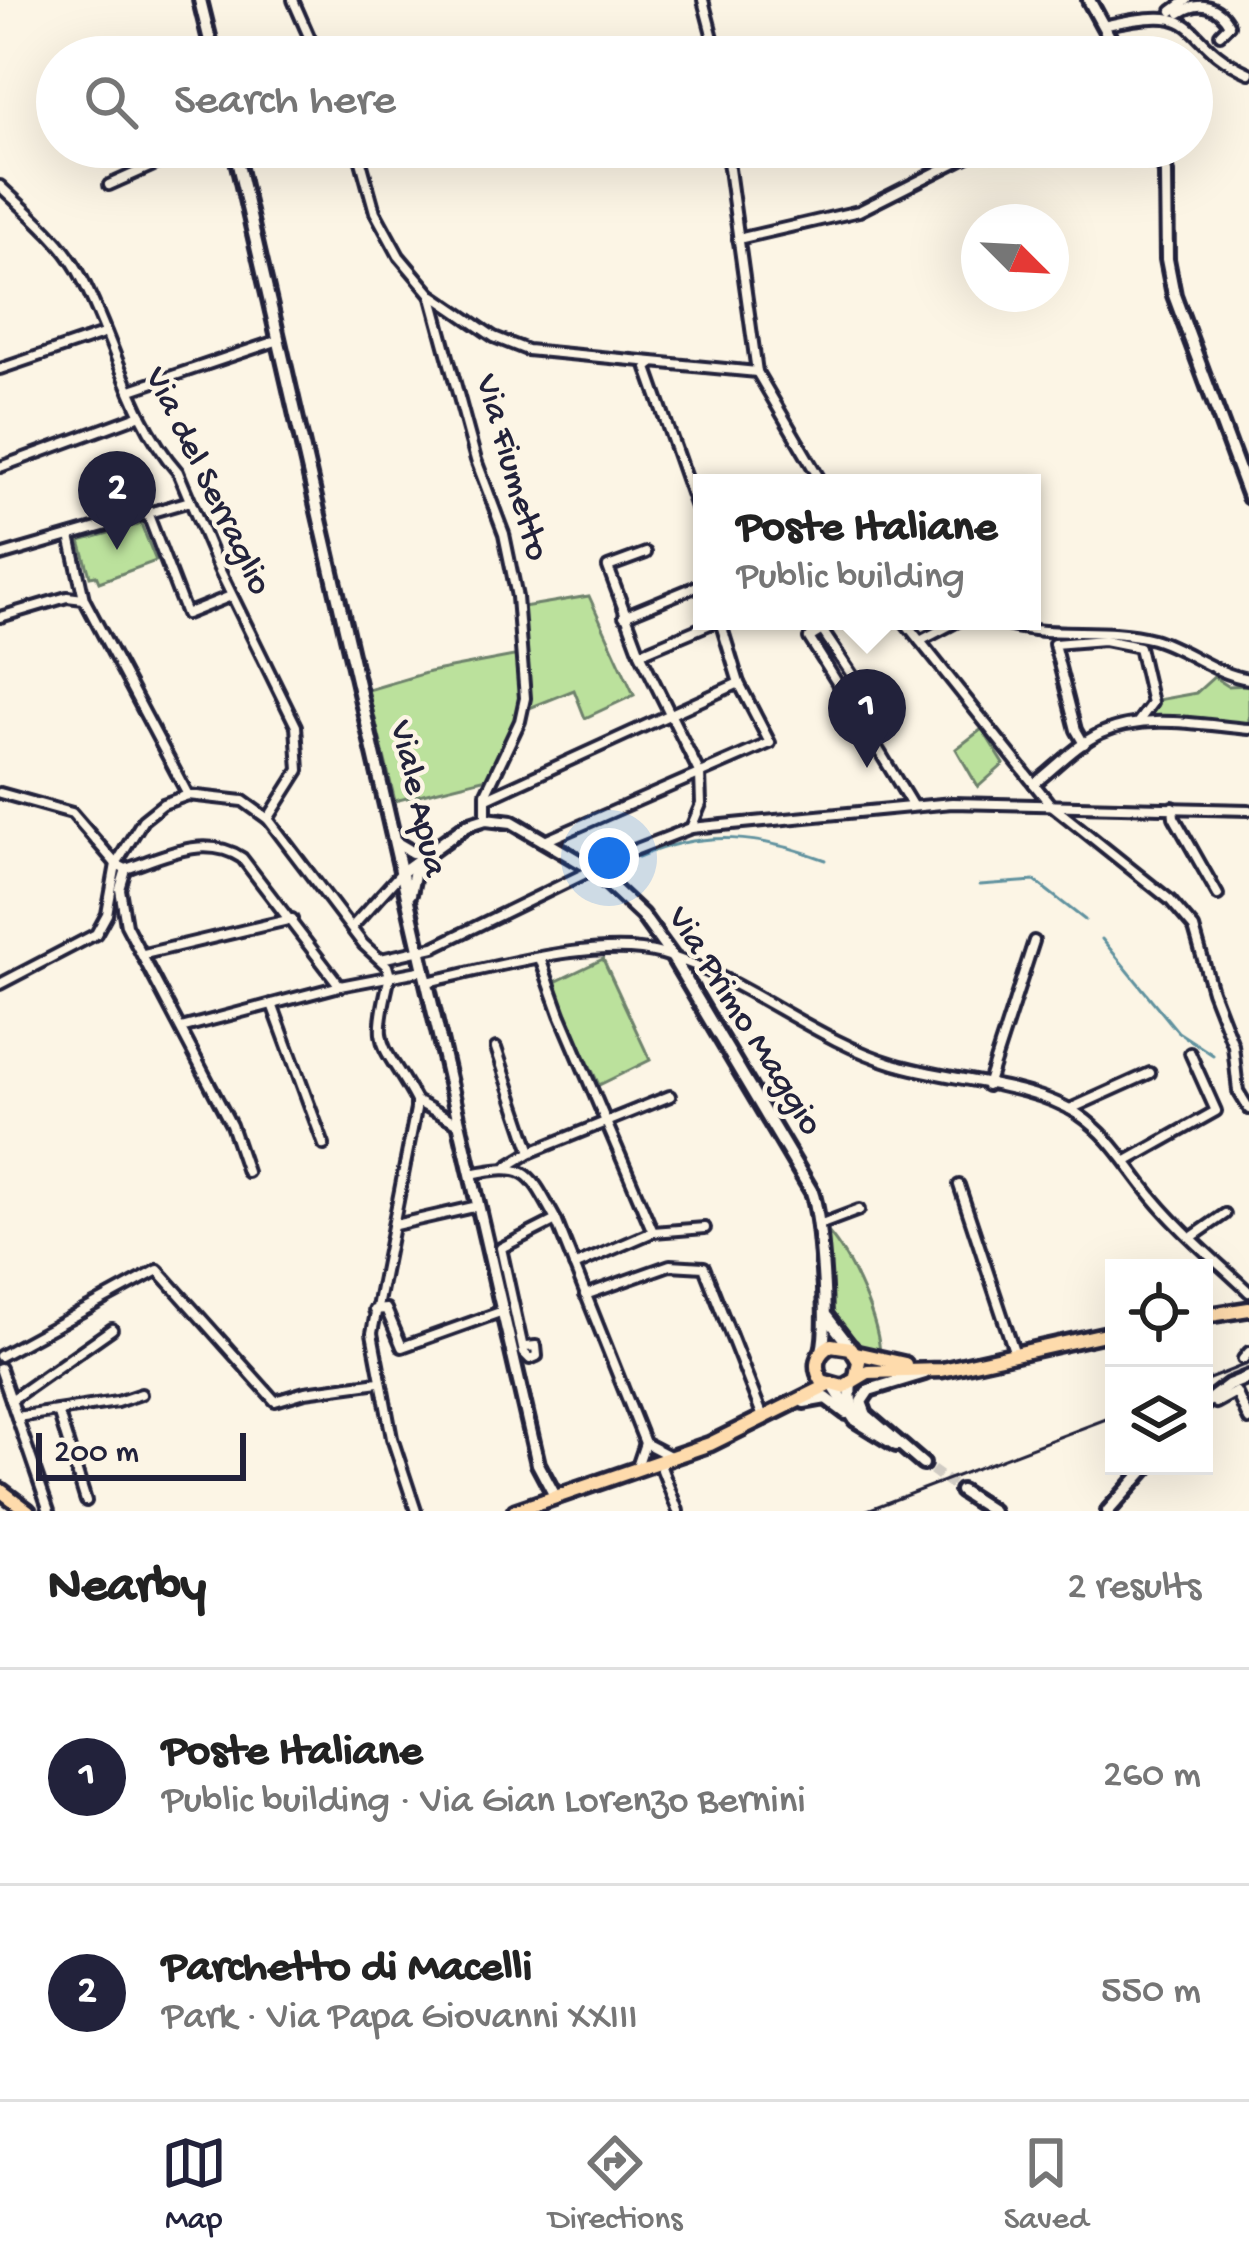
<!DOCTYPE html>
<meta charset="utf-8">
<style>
:root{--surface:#fff;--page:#f2f2f2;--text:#222;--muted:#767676;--line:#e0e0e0;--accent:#22223b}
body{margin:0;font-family:"Gochi Hand",sans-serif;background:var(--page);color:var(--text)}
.controls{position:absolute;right:36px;bottom:36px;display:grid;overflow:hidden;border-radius:0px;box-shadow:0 12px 48px #0002}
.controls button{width:108px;height:108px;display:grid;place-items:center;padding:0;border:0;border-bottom:3px solid var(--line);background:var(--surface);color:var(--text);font:60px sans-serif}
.compass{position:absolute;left:961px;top:204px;width:108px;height:108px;border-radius:50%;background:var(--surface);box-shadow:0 12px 48px #0002;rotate:114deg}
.scale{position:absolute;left:36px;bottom:30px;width:210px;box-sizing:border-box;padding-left:12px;border:6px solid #22223b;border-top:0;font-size:33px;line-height:42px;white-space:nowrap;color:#22223b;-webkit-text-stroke:9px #fcf5e5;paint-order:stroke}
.you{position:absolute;left:609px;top:858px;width:42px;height:42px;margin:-30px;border:9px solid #fff;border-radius:50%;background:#1a73e8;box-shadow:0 0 0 18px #1a73e833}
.badge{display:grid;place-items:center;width:78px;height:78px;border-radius:50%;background:var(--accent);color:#fff;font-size:39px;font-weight:700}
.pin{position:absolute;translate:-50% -99px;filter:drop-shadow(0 3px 6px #0008)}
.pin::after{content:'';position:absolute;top:63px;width:42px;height:36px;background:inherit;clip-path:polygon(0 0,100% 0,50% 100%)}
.popup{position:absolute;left:693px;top:474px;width:348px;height:156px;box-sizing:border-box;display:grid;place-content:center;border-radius:0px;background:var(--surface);filter:drop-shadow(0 3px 9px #0005);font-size:39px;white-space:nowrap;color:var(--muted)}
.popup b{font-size:45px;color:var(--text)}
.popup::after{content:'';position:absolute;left:50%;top:100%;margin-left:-24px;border:24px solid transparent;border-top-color:var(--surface)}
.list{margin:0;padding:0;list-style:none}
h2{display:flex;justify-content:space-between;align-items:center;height:156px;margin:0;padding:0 48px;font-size:51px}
h2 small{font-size:39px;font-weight:400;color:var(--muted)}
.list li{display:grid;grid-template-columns:78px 1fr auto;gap:36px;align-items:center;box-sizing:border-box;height:216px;padding:0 48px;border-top:3px solid var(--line)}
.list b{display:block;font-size:45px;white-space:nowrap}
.list p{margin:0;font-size:39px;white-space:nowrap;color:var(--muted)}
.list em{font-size:39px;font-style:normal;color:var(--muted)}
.icon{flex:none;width:66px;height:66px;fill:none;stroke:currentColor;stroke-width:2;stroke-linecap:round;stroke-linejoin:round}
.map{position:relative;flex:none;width:1249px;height:1511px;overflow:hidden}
.search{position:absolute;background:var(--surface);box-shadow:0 12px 48px #0002;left:36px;right:36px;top:36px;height:132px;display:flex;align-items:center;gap:30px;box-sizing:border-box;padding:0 42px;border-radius:66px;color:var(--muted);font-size:45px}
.sheet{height:588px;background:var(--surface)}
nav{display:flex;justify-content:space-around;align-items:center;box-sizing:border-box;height:168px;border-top:3px solid var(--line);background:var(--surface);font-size:33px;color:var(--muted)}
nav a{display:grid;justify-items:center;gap:6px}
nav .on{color:var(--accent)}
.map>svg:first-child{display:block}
.green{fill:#bbe19c;stroke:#6e826c;stroke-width:3}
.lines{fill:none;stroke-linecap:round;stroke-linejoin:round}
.stream{stroke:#61929f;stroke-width:3}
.secondary-tunnel{stroke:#d0cbc3;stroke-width:10;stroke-dasharray:10 5;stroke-linecap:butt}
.street-casing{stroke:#22223b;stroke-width:16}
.secondary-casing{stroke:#22223b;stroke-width:20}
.primary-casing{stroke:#22223b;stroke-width:21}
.street{stroke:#fcf5e5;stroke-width:8}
.secondary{stroke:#fcf5e5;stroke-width:10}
.primary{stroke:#fedbac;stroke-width:12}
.rail{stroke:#22223b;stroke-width:3}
.labels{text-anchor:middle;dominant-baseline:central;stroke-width:9;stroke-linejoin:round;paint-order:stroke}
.street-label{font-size:36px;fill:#22223b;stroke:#fcf5e5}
</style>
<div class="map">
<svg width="1249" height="1511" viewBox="0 0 1249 1511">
<rect width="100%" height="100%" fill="#fcf5e5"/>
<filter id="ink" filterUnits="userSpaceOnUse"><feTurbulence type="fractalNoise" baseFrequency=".00833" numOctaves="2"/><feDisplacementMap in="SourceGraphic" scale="24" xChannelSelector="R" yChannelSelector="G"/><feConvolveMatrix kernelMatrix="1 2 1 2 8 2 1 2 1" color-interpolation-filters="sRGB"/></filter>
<g filter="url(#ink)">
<!-- green -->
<g class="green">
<polygon points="141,524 156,561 99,582 96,575 90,576 80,541"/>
<polygon points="589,596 634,695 585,718 574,690 527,709 523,607"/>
<path d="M519 655C523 711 515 727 491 777L395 801 368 690 429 672Z"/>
<polygon points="1214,677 1228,686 1249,685 1249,725 1145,720 1157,700 1196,693"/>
<polygon points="982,729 1004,764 978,787 956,749"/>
<polygon points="603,959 650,1060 599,1085 551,984"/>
<path d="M828 1232C851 1258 880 1322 880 1357 825 1337 825 1284 825 1234Z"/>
</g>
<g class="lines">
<!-- stream -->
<g class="stream">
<path d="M638 857C705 829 760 835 826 860"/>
<polyline points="980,885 1035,881 1085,920"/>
<polyline points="1102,939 1178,1032 1213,1055"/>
</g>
<!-- secondary-tunnel -->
<polyline class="secondary-tunnel" points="932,1470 961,1491"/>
<defs>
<g id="street">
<polyline points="293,0 318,57"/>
<polyline points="703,0 718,57"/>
<polyline points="1172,11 1187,0"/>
<path d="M1180 13C1199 0 1219 5 1229 25L1220 34"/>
<path d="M1103 26C1213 0 1174 40 1249 73"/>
<polyline points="357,147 375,212 399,256 431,294 476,460 504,534 517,597 525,698 520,721 486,793 486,819"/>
<polyline points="726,147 757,372 822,483"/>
<polyline points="109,185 194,147"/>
<path d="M0 186C26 211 59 238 77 269 114 335 128 415 178 472L218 567 296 726 299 770 268 819"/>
<polyline points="738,239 859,211 986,147"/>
<polyline points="434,296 494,337 527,350 757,372"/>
<polyline points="652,364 647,368 702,524"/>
<polyline points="0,369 106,333"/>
<polyline points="131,390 279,340"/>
<polyline points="0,467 141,415"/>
<polyline points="148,515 186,614 231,596"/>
<polyline points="70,536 84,599"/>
<polyline points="646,553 608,567 640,653 700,774 701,804 691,828"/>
<polyline points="0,556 190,501"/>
<polyline points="624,616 702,584"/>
<polyline points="0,617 67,597 84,599 188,795"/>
<polyline points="904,621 1050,804 1170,900 1194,928 1212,991 1233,1045 1238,1091 1249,1109"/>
<path d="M994 621C1045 640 1101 625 1153 639 1187 649 1214 674 1249 679"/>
<polyline points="920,641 958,621"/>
<polyline points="641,653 717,621"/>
<path d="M850 703 858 684 822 630 809 638C844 693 878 749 912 805"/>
<polyline points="1084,744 1076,730 1054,644 1104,640 1139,647 1152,703 1138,722"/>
<path d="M1034 784C1055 768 1077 744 1101 733 1146 713 1201 725 1249 729"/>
<polyline points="0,793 72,813 116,864"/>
<polyline points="487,798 739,683"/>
<polyline points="1173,807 1174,817 1218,895"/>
<polyline points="545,841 770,743 739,683 720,621"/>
<path d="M116 864 126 869C163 856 206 834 242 858L340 986"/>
<polyline points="126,869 120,889 126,925 231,1125 247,1172"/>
<polyline points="351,928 402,872"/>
<polyline points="144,954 292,919"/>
<polyline points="540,958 560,1014 653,1232"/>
<polyline points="381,959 434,947 629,852 691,828 952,803 1249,810"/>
<path d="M390 976C371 1053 382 1038 416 1101V1109L372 1333 392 1438 416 1511"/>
<path d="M427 982C492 968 599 936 662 954 744 977 812 1039 894 1064 950 1081 1031 1083 1078 1114 1109 1135 1123 1160 1145 1188 1174 1226 1214 1259 1249 1292"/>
<polyline points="0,984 96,934 107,914 116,864 143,820 163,804 188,795 243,801 268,819 363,944 387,966 390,976"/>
<polyline points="272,1004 324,1145"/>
<polyline points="181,1028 340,986 424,970"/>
<polyline points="496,1048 531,1152"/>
<polyline points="987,1086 1034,941"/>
<polyline points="416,1101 459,1124"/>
<polyline points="1070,1109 1150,1073"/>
<polyline points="1127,1161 1216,1111 1190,1053"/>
<polyline points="508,1166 531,1152 670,1096"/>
<path d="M471 1174C528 1162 529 1171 556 1220L645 1443 670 1456"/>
<polyline points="959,1185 1015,1354"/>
<polyline points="395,1225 478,1206"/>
<polyline points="819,1225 859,1210"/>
<polyline points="1192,1237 1225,1214"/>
<polyline points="574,1266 653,1232 705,1228"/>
<polyline points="585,1295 670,1265 704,1267 763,1417"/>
<polyline points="374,1310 386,1309 402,1347 503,1311"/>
<polyline points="526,1347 536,1346 537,1356 530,1359 524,1353 501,1248 556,1220"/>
<polyline points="0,1356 158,1270 275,1401 305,1392 379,1382"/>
<polyline points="1243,1359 1249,1352"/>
<polyline points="0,1368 49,1511"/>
<polyline points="1211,1399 1216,1403 1236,1392 1249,1420"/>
<polyline points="11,1400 112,1329"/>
<polyline points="58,1411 86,1501"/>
<polyline points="17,1417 117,1402 141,1394"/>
<polyline points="659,1462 678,1511"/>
<polyline points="637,1467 645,1443"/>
</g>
<g id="secondary">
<polyline points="200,0 214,57"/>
<polyline points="1089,0 1120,57"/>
<polyline points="234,147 525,1408 538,1464 555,1496"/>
<polyline points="1160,147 1166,173 1167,259 1174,295 1249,497"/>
<polyline points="395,842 412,852 424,853 415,870 410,894"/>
<path d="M402 872 467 825 486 819 512 822 594 870 642 915 673 958 812 1192C821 1217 829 1326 822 1351"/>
<polyline points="827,1317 851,1348"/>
<path d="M851 1383C849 1401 851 1411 865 1422"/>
<polyline points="834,1387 855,1420 896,1445"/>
<polyline points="804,1402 826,1398 846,1413"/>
<polyline points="1204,1404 1229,1385 1249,1377"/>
<polyline points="923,1464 866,1415 861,1402 869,1390 925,1373"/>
<polyline points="961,1491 992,1511"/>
<polyline points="1108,1511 1148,1466"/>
</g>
<g id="primary">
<polyline points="1204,1316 1249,1309"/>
<polyline points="856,1353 905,1364"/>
<path d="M856 1377 859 1361 851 1348 831 1345C816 1354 813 1366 822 1381L843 1387 868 1372 942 1370 1114 1332"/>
<polyline points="0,1490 28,1511"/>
<polyline points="515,1511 710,1444 829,1385"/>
</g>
</defs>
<!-- street casing -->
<use href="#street" class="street-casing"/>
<!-- secondary casing -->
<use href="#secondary" class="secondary-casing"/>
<!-- primary casing -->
<use href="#primary" class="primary-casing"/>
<!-- street -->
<use href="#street" class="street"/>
<!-- secondary -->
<use href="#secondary" class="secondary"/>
<!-- primary -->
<use href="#primary" class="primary"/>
<!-- rail -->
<g class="rail">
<polyline points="1204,1381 1249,1363"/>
<polyline points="865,1511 1114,1416"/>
</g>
</g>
</g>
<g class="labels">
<!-- street labels -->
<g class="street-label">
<text transform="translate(510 468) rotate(74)">Via Fiumetto</text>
<text transform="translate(206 482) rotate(64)">Via del Serraglio</text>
<text transform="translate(416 799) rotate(77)">Viale Apua</text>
<text transform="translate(743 1022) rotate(58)">Via Primo Maggio</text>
</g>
</g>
</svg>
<div class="controls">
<button><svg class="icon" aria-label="locate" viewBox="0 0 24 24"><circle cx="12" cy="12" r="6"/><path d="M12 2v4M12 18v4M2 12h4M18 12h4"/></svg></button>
<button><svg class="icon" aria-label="layers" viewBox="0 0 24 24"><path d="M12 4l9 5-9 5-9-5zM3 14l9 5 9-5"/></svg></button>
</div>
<svg class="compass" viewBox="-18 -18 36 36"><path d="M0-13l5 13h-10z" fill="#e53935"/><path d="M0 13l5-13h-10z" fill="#767676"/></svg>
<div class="scale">200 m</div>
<div class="you"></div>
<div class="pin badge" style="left:867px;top:768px">1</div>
<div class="popup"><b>Poste Italiane</b>Public building</div>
<div class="pin badge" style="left:117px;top:550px">2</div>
<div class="search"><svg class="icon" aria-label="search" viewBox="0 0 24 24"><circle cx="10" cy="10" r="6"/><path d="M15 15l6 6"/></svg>Search here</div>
</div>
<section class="sheet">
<h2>Nearby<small>2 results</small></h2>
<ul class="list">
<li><span class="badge">1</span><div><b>Poste Italiane</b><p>Public building · Via Gian Lorenzo Bernini</p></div><em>260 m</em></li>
<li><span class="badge">2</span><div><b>Parchetto di Macelli</b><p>Park · Via Papa Giovanni XXIII</p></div><em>550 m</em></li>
</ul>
</section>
<nav>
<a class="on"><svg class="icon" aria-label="map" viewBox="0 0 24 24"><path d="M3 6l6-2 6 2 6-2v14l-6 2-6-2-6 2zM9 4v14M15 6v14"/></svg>Map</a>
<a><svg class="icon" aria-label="directions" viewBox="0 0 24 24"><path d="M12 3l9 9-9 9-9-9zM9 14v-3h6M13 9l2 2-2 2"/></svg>Directions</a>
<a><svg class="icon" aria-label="saved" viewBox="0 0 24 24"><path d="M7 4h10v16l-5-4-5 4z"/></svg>Saved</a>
</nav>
